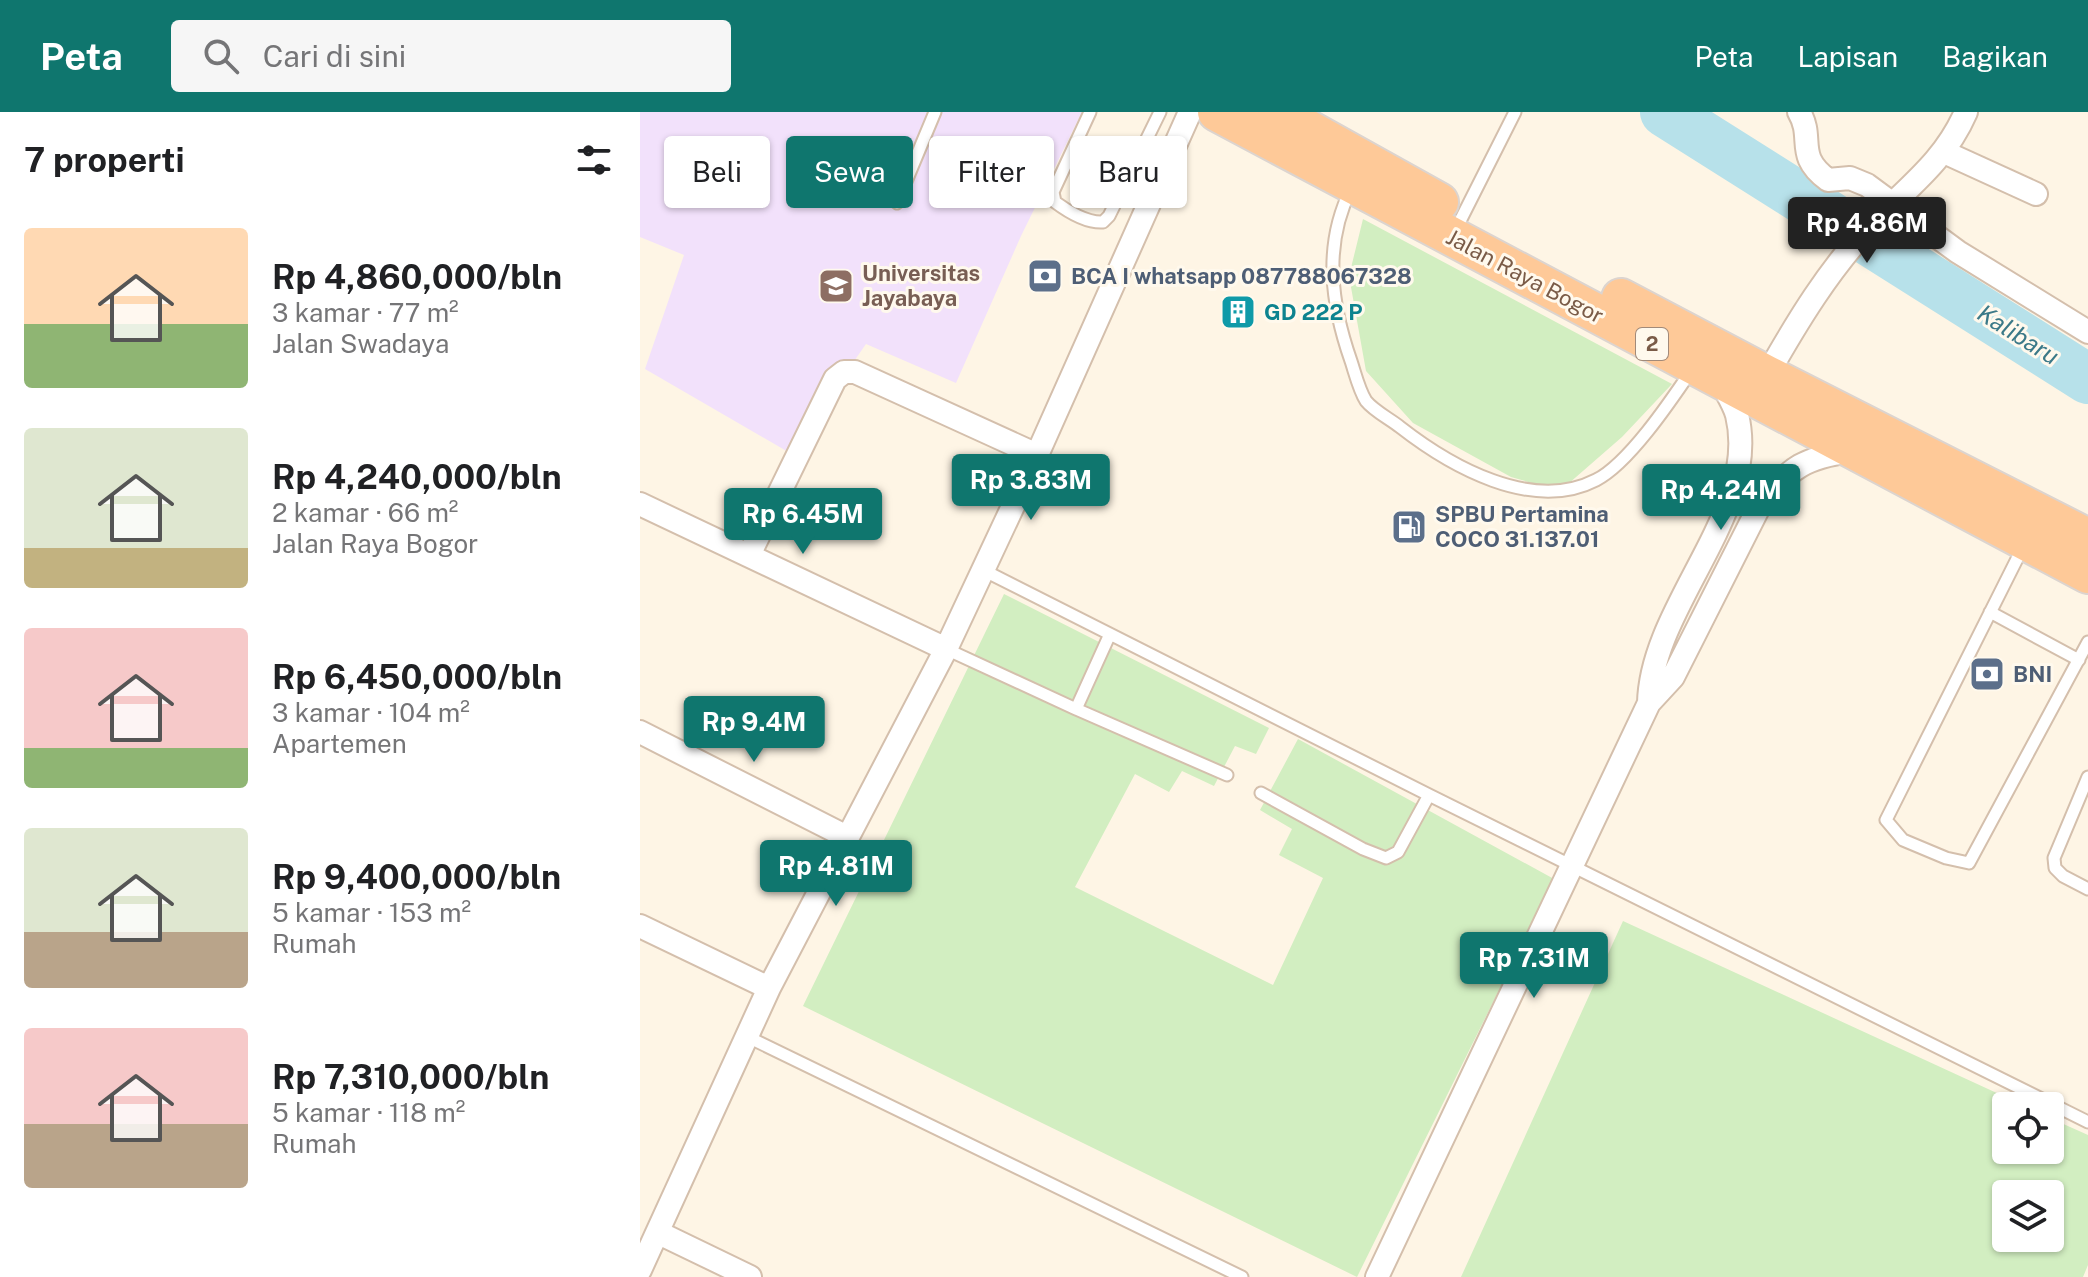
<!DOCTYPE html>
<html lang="id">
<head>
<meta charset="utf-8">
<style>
	body { margin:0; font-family:"Public Sans",sans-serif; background:#f6f6f6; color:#202124; height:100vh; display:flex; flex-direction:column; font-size:30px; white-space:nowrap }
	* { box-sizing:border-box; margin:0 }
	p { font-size:26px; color:#757577 }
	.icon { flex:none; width:44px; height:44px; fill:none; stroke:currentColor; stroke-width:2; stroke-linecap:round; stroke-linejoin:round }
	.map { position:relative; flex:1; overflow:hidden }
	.panel { display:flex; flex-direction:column; background:#fff; width:640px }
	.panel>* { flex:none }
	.guide { position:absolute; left:24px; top:24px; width:760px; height:72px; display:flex; gap:16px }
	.buttons { position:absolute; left:1352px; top:980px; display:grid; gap:16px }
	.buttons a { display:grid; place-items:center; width:72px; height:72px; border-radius:8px; background:#fff; box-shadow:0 2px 6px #0004; font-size:40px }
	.price { position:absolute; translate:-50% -68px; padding:0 18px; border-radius:8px; background:#0f766e; color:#fff; font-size:26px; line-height:52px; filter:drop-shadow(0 2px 4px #0008) }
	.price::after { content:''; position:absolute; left:50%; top:48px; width:24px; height:18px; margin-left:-12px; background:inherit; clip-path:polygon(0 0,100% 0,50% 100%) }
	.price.selected { background:#222; color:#fff }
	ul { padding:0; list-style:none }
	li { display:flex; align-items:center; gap:24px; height:200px; padding:0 24px }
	li span { display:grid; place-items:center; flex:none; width:224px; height:160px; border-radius:8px; color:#555 }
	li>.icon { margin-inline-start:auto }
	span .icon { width:96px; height:96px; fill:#fffc; stroke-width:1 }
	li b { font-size:34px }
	h2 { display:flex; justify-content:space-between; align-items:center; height:96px; padding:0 24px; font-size:34px }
	.tag { padding:0 28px; border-radius:8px; background:#fff; box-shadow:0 2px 6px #0004; font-size:28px; line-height:72px }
	.tag.selected { background:#0f766e; color:#fff }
	header { display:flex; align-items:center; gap:48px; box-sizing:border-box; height:112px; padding:0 40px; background:#0f766e; color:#fff }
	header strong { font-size:38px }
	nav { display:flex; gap:44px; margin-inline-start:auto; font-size:28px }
	.search { width:560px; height:72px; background:#f6f6f6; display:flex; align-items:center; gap:20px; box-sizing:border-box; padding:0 28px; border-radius:8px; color:#757577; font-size:30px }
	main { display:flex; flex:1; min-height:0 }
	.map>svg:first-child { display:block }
</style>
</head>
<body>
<header>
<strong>Peta</strong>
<div class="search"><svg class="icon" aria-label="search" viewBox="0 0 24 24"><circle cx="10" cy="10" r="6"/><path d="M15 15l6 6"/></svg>Cari di sini</div>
<nav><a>Peta</a><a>Lapisan</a><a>Bagikan</a></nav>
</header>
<main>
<section class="panel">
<h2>7 properti<svg class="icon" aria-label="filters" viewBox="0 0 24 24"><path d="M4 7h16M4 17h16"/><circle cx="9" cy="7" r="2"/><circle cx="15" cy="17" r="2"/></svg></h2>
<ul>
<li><span style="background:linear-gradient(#ffd9b3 60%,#8fb573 0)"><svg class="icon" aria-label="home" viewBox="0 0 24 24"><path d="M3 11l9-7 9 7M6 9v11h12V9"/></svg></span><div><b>Rp 4,860,000/bln</b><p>3 kamar · 77 m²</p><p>Jalan Swadaya</p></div></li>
<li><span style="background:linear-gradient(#dfe7d0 75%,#c2b280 0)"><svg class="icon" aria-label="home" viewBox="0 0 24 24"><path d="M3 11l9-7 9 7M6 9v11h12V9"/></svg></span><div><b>Rp 4,240,000/bln</b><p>2 kamar · 66 m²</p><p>Jalan Raya Bogor</p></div></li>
<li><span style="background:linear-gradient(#f6c9c9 75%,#8fb573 0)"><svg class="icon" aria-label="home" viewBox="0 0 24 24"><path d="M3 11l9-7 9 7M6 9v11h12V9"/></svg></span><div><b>Rp 6,450,000/bln</b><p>3 kamar · 104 m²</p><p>Apartemen</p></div></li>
<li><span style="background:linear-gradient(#dfe7d0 65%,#b9a48a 0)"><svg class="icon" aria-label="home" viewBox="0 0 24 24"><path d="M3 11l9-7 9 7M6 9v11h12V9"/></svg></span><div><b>Rp 9,400,000/bln</b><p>5 kamar · 153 m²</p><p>Rumah</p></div></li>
<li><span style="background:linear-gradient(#f6c9c9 60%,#b9a48a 0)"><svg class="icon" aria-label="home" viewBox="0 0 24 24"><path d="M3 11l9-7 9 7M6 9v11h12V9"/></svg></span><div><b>Rp 7,310,000/bln</b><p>5 kamar · 118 m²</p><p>Rumah</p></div></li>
</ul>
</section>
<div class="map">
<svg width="1448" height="1165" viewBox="0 0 1448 1165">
	<rect width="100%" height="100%" fill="#fef5e5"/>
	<path fill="#f2e1fb" d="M0,0H442L381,124L316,271L226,232L150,341L5,257L44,143L0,125Z"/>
	<path fill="#d2eec1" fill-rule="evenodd" d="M723,107L1032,272L982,325L920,379L871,365L773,311L726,259L709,164Z
		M364,482L629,616L616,642L595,634L574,674L542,659L529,680L495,662L435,775L633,873L683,766L639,743L652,717L620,698L658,627L914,767L717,1165L163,894Z
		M983,809L1385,994H1366V1038H1410V1006L1448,1023V1153L1443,1165H821ZM1410,1082V1126H1366V1082Z"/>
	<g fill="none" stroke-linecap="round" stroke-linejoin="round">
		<path stroke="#b7e1ea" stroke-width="50" d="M1025,0L1448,267"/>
		<defs>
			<path id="service" d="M450,0L413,80L415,90C427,99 447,111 463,110L469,104L520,0
				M711,77C683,133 691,192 711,249C715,261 719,278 726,289C734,299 750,307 760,315C810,354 892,401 956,368C988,352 1030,290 1051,259
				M257,91L295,0
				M814,121L875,0
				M1384,433L1246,708L1263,728L1306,746L1329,751L1448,530
				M343,458L789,683L1448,1010
				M1350,500L1439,548
				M306,537L436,597L470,522
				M436,597L587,663
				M1448,665L1414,746L1415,756L1423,764L1448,777
				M621,681L723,737L746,746L758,740L789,683
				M108,925L602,1165"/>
			<path id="minor" d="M1159,0C1175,27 1154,43 1188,68L1210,66L1227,73L1318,140L1448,220
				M1304,40L1396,82
				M1127,263C1157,210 1189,157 1232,112C1269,74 1304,50 1326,0
				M0,392L306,537
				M109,443L195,267L204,260H215L397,343L550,0
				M1009,591C1011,493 1121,400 1097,303C1094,292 1086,280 1081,270
				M0,620L207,725
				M0,814L129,876
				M19,1121L110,1165
				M0,1158L129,876L306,537L397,343
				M737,1165L1009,591L1033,565L1122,389C1151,355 1165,346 1210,339"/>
			<path id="trunk" d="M577,0L1448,462
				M637,0L799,90
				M981,186L1127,263L1448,426"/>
		</defs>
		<use href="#service" stroke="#d4bfac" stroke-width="15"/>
		<use href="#minor" stroke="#d4bfac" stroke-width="26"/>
		<use href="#trunk" stroke="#dcd4cf" stroke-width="42"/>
		<use href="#service" stroke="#fff" stroke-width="11"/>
		<use href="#minor" stroke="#fff" stroke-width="22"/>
		<use href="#trunk" stroke="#fec998" stroke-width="38"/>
	</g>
	<defs>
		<symbol id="bank-square" viewBox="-11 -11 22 22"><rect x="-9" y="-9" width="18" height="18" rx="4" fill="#5c6f8a" stroke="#fff9ed"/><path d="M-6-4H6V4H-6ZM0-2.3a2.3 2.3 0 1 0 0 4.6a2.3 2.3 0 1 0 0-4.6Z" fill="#fff"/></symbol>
		<symbol id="university-square" viewBox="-11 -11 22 22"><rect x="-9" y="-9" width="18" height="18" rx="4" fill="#8d6e63" stroke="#fff9ed"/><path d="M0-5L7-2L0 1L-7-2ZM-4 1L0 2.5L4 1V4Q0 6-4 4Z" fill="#fff"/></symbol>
		<symbol id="building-square" viewBox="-11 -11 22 22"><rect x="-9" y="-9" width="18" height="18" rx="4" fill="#0f9aa8" stroke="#fff9ed"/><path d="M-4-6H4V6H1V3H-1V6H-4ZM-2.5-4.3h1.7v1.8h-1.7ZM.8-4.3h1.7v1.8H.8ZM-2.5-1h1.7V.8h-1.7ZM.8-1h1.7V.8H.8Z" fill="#fff"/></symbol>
		<symbol id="fuel-square" viewBox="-11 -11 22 22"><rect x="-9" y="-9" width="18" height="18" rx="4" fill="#5c6f8a" stroke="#fff9ed"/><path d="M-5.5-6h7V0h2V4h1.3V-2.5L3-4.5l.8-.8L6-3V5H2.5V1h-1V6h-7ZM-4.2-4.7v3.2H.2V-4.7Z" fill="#fff"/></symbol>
	</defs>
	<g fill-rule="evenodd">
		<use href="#bank-square" x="385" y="144" width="40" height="40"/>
		<use href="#university-square" x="176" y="154" width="40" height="40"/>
		<use href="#building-square" x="578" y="180" width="40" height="40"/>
		<use href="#fuel-square" x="749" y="395" width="40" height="40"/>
		<use href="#bank-square" x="1327" y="542" width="40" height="40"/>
	</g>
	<g text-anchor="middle" stroke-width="6" stroke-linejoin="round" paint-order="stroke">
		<rect fill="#fff9ed" stroke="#a28a79" stroke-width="2" x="996" y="216" width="32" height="32" rx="6"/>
		<g font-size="20" font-weight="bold" fill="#7a5b47">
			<text x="1012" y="239">2</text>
		</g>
		<g font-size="22" font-weight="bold" fill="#785e54" stroke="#fff9ed" text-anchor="start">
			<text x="222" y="169">Universitas<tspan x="222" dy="25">Jayabaya</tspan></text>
		</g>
		<g font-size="22" font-weight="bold" fill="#4e5e75" stroke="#fff9ed" text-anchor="start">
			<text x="431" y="172">BCA I whatsapp 087788067328</text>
			<text x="795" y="410">SPBU Pertamina<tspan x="795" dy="25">COCO 31.137.01</tspan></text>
			<text x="1373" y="570">BNI</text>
		</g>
		<g font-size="22" fill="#7a5b47" stroke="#fff9ed">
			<text transform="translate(885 164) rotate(28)" y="8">Jalan Raya Bogor</text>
		</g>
		<g font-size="22" font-weight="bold" fill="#0d838f" stroke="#fff9ed" text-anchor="start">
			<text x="624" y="208">GD 222 P</text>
		</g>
		<g font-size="24" font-style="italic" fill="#3b7988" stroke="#fff9ed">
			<text transform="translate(1378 223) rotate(32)" y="8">Kalibaru</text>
		</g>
	</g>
</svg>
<div class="buttons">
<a><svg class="icon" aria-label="locate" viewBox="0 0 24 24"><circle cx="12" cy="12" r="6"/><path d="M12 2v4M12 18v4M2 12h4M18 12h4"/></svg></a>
<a><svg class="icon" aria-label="layers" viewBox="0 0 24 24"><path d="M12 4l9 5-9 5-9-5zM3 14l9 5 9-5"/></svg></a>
</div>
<b class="price selected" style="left:1227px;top:153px">Rp 4.86M</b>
<b class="price" style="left:391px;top:410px">Rp 3.83M</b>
<b class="price" style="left:1081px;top:420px">Rp 4.24M</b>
<b class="price" style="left:163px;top:444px">Rp 6.45M</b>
<b class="price" style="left:114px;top:652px">Rp 9.4M</b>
<b class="price" style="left:196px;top:796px">Rp 4.81M</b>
<b class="price" style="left:894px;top:888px">Rp 7.31M</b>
<div class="guide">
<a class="tag">Beli</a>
<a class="tag selected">Sewa</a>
<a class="tag">Filter</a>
<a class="tag">Baru</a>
</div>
</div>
</main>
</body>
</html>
